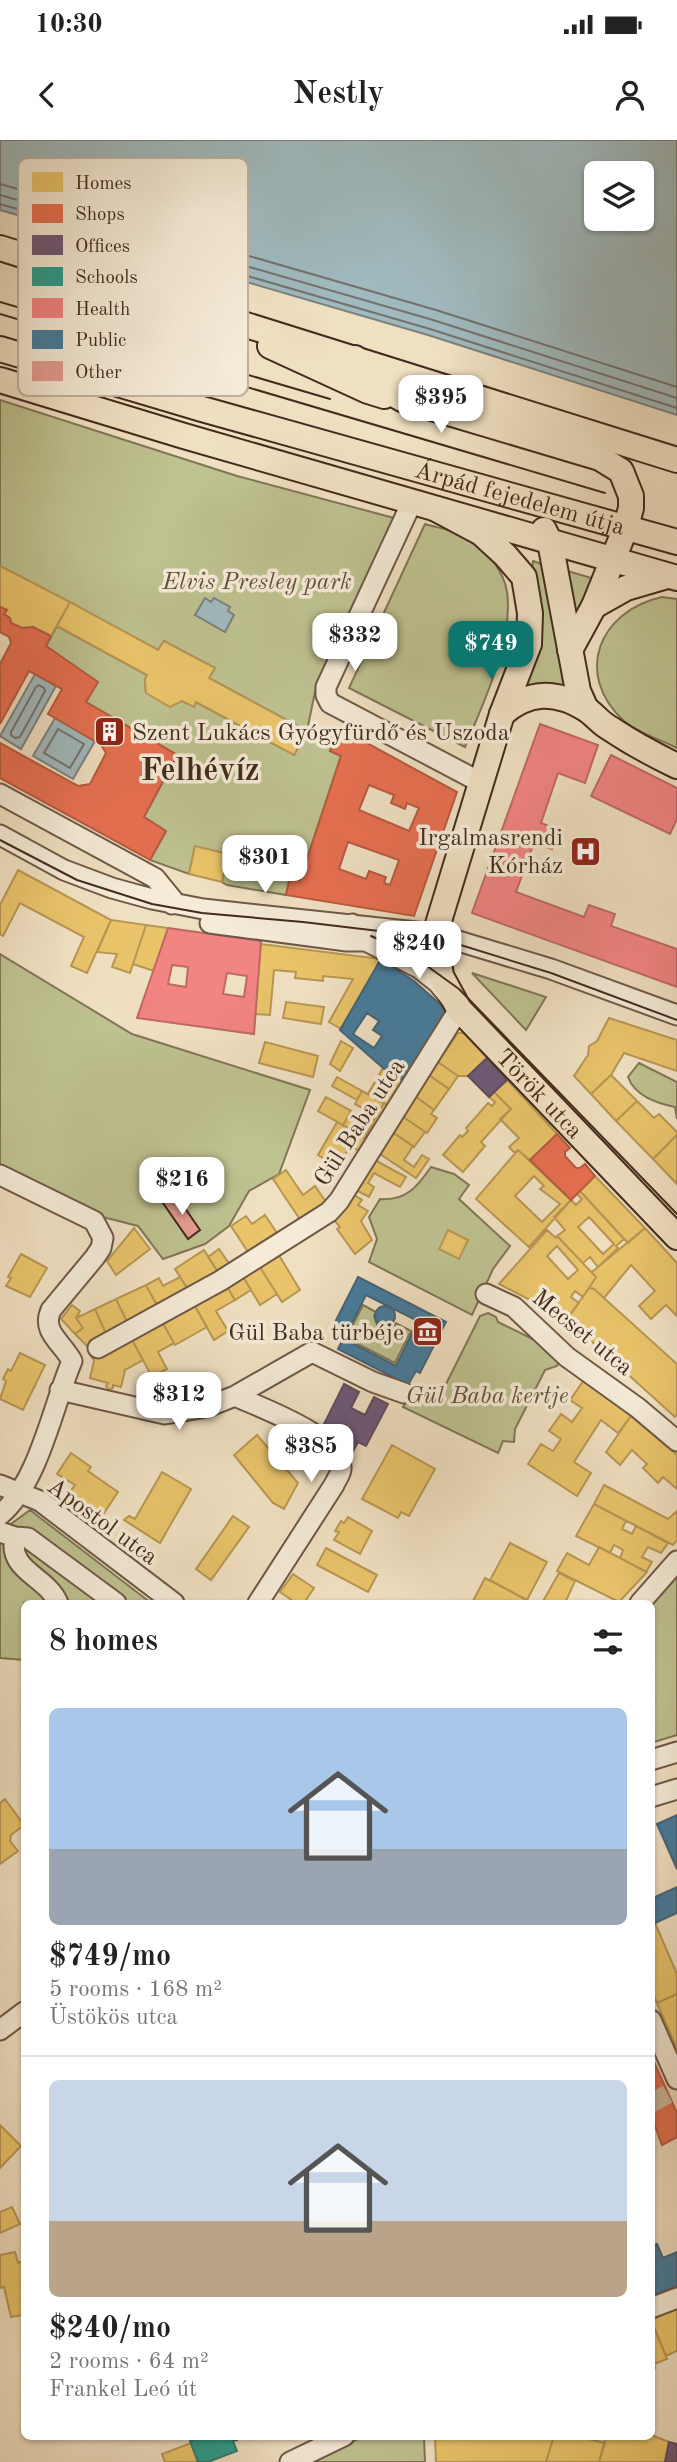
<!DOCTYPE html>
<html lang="en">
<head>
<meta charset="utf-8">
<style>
	body { margin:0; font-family:"Old Standard TT",serif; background:#f6f6f6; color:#222; height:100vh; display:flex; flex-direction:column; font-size:26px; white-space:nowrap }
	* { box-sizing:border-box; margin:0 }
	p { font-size:23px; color:#767676 }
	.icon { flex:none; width:38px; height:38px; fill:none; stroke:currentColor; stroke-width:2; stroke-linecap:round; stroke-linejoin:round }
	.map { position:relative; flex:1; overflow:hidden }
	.details { position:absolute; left:21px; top:1460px; width:634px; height:840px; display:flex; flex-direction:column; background:#fff; border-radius:10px; box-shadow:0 2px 5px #0004 }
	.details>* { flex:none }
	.fabs { position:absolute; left:584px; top:21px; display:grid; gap:14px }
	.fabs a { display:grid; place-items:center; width:70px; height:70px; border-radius:10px; background:#fff; box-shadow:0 2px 5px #0004; font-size:35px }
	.price { position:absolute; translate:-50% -60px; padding:0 16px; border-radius:14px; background:#fff; color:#222; font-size:23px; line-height:46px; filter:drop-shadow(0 2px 4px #0008) }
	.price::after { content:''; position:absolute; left:50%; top:42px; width:21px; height:16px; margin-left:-10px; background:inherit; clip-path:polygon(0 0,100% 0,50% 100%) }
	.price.current { background:#0f766e; color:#fff }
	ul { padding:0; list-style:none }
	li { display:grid; align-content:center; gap:14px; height:371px; padding:0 28px }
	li+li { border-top:2px solid #e0e0e0 }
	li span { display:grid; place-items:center; height:217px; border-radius:10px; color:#555 }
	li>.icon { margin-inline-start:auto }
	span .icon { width:126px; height:126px; fill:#fffc; stroke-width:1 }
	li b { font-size:30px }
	h2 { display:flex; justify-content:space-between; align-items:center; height:84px; padding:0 28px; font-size:30px }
	.status { display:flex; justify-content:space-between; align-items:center; height:49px; padding:0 35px; background:#fff; direction:ltr }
	.status svg { height:19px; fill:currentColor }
	header { display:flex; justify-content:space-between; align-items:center; height:91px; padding:0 28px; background:#fff; font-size:32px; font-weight:700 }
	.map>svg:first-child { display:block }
</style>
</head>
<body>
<div class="status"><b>10:30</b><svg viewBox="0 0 49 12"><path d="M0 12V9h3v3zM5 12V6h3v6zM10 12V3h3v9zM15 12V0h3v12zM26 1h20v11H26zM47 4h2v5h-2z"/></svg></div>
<header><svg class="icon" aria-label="back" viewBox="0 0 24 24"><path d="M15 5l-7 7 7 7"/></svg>Nestly<svg class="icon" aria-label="person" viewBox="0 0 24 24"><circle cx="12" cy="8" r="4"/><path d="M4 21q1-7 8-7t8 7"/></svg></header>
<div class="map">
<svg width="677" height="2322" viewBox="0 0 677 2322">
	<rect width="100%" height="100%" fill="#f0e0c2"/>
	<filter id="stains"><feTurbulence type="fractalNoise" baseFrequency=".00286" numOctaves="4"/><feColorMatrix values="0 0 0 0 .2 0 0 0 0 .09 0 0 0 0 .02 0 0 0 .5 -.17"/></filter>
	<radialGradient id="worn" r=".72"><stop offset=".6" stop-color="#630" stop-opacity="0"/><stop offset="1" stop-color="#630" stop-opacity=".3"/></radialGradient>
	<path fill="#bec190" stroke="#807656" stroke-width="2" d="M0,260L237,336L394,378L316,547L307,591L336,599L330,611L341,616L300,740L290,737L286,755L227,745L222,742L228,714L195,707L189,734L150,720L166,691L144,677L177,615L86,562L97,542L46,506L57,486L147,535L145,540L146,553L182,561L194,566L196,562L294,615L307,591L209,538L215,528L164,501L158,510L0,426Z
		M425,384C438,388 454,390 466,397C484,407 504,430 507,452C514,499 483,564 465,607L349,548Z
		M533,421L545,425L564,547L523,552Z
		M564,430L595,439L575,475Z
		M662,457L677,459V608C661,600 638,593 624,581C573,534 599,471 662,457Z
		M0,814L132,894L310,950L279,1034L249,1051L229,1086L205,1104L163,1119L138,1086L99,1076L0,1027Z
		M472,833L546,857L526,890Z
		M639,923L677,942V979L675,967C656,963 635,956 628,937Z
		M431,1027L454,1034L469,1045L459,1059L510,1106L493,1129L472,1175L369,1122L377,1099L369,1077L380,1059C406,1061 417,1047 431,1027Z
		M363,1165L376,1172L374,1176L377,1185L385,1189L394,1187L396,1183L411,1191L395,1223L346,1198Z
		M488,1173L496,1177L498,1182L563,1214L557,1226L545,1230L515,1289L514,1302L503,1301L498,1313L403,1267L407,1260H427L443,1250L480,1176Z
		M30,1370L151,1463H24V1520L0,1518V1392Z
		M677,1435V1595L651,1603V1465Z
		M364,2296H424L425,2322H310Z"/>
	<path fill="#a0babe" stroke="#7b817e" stroke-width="2" fill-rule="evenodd" d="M0,0H677V275L428,195L0,70ZM642,33V79H597V33Z
		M205,458L211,462L214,458L230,467L228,471L234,475L225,492L195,475Z
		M35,534L56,546L21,609L0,596Z
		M55,578L95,601L73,639L33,616Z"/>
	<path fill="#e9c46a" stroke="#b79653" stroke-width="2" fill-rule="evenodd" d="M0,426L70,462L51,496L33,487L22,488L11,483L10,478L4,474L7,470L0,467Z
		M70,462L158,510L164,501L215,528L209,538L307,591L294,615L196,562L194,567L182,561L170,567L146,553L145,540L147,535L57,486Z
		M195,706L228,714L222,742L189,734Z
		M18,730L111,780L87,833L71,826L84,797L20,763L3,796L0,794V765Z
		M111,780L146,785L130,833L112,827L117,814L97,812Z
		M146,785L168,788L154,831L133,824Z
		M261,804L381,819L341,889L329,882L353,839L323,836V841L295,838L296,832L274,830L270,875L255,874Z
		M286,862L324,867L321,884L283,878Z
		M609,878L677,900V931L624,913L611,935L591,954L574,936L588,915L589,906L597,901Z
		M458,893H464L487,918L468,936H458L438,922Z
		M341,901L353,908L340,931L330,924Z
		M265,902L318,916L313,937L259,923Z
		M438,922L458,936L449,949L429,935Z
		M383,928L407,943L392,968L368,954Z
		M429,935L449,949L434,970L415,956Z
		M611,935L637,961L616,981L591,954Z
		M337,937L362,951L357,960L332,946Z
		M507,940L557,994L530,1020L518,1010L515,1013L509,1007L519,998L500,979L511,969L494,952Z
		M362,951L384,963L374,980L367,977L370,972L355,964Z
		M494,952L511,969L481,1002L485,1006L463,1032L443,1015L460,995L462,997L468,991L466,988L488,963L492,966L495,962L489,957Z
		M415,956L434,970L431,974L437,978L427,993L402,976Z
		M326,957L351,971L343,985L318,971Z
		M637,961L654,978L659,974L677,992V995L653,1019L616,981Z
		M384,963L392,968L369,996L366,994Z
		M351,971L372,984L364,998L343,985Z
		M402,976L425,992L414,1007L391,991Z
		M337,982L372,1002L365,1014L350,1006L338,1027L318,1015Z
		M391,991L413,1006L404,1020L414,1027L422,1015L429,1019L416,1038L377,1012Z
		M677,995V1044L653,1019Z
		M518,1010L571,1060L529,1107L476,1059ZM534,1036L544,1046L540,1049L560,1064L542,1082L515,1056Z
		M371,1018L406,1037L400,1047L374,1033L368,1043L374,1047L369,1057L354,1049Z
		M286,1030L303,1055L315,1046L326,1062L301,1081L273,1039Z
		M595,1036L645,1088L628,1103L580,1051Z
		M580,1051L624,1099L616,1106L618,1108L598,1127L590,1117L583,1123L557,1096L565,1090L554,1077L571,1060L576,1065L582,1059L577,1054ZM589,1077L614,1104L603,1114L578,1087Z
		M351,1053L362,1060L358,1065L368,1071L361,1081L372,1100L355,1114L337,1089L340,1087L333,1079Z
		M265,1075L279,1096L250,1115L231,1086L246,1076L252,1084Z
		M134,1088L150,1109L116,1135L107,1121Z
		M645,1088L677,1123V1176L666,1165L651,1179L639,1166L655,1151L631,1125L604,1158L594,1149L589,1148L596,1137L592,1132Z
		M448,1090L468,1100L459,1119L439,1109Z
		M547,1090L556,1098L557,1096L596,1137L583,1157L575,1151L571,1157L579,1163L567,1179L499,1144ZM557,1106L578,1130L568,1139L547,1116Z
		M219,1109L230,1125L218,1132L208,1117Z
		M204,1110L218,1132L189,1151L175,1129Z
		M277,1112L300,1150L282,1162L258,1124Z
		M21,1114L47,1128L30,1157L6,1146L11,1138L8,1137Z
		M258,1124L277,1154L260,1165L242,1135Z
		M242,1135L251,1150L235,1160L226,1145Z
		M180,1137L189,1151L159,1169L146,1145L159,1138L163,1146Z
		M146,1145L159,1169L129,1186L116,1159Z
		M226,1145L235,1160L216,1171L228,1191L214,1200L193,1163Z
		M589,1148L594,1149L677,1224V1274L675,1277L567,1179Z
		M116,1159L129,1186L107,1196L95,1169Z
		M193,1163L207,1187L175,1205L161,1180Z
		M72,1165L80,1171L76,1178L83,1188L75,1194L61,1179Z
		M95,1169L107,1196L87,1206L75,1194L83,1188L76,1178Z
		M161,1180L174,1203L158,1212L167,1229L152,1237L130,1196Z
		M130,1196L143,1220L125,1230L121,1247L113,1245V1248L109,1250L106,1246L108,1243L90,1238L94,1221L92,1217Z
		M20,1213L45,1225L23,1270L0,1259L6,1241L3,1239L8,1229L11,1231Z
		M584,1240L631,1276L618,1293L601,1280L574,1322L591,1333L577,1356L528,1324L541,1304L553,1311L561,1299L549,1291L561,1274L572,1282L582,1268L570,1260Z
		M631,1276L677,1315V1349L663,1337L658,1343L643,1328L647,1324L632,1310L620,1325L606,1312Z
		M257,1295L298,1343L284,1369L273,1363L234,1315Z
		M392,1305L435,1329L409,1376L401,1372L398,1378L362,1359Z
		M71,1313L91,1327L88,1331L118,1352L100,1379L86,1369L88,1366L69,1353L75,1345L57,1334Z
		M162,1332L191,1349L160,1403L124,1380L129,1376L135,1379Z
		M604,1345L668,1379L677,1371V1400L673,1405L594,1364Z
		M594,1364L626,1381L622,1389L632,1394L636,1386L668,1403L661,1413L648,1407L642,1417L652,1422L646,1432L620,1418L623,1410L614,1405L610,1413L576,1396Z
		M233,1376L249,1387L211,1440L196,1429Z
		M348,1377L372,1391L360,1414L334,1400L339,1392L335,1391L341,1381L344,1383Z
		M510,1403L547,1422L527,1460L490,1440Z
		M599,1407L647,1432L619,1462L557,1431L567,1413L589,1425Z
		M326,1408L377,1435L368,1452L317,1425Z
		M559,1433L575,1441L565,1463H542Z
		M293,1434L314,1448L304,1463H296L280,1452Z
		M485,1438L519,1456L533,1463H472Z
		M5,1659L24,1685L11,1695L10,1701L18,1711L0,1724V1663Z
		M677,1678V1688L664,1694L660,1686Z
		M655,1783L677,1834V1854L657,1863L651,1850V1785Z
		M677,1854V1909L657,1863Z
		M0,1985L21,2006L0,2028Z
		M12,2067L20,2084L0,2093V2072Z
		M15,2112L18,2123L24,2121V2179L22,2175L11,2177L4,2147L0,2148V2115Z
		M677,2169V2211L666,2216L651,2180Z
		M651,2180L667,2219L654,2224L655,2228L651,2230Z
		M651,2295L669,2302L665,2322H599L606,2296Z
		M435,2296H554L546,2322H436Z
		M554,2296H577L605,2303L599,2322H546Z
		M191,2303L198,2322H165L162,2314Z"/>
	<path fill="#e76f51" stroke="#b65b41" stroke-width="2" fill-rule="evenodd" d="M0,467L7,470L4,474L10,478L11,483L22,488L33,487L51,496L46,506L98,542L86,562L177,615L144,677L166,691L150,720L0,638V603L78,646L90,644L106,613L101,605L48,574L62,549L29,531L0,584V524L11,503L9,497L0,492Z
		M341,589L457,652L414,776L286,755L290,737L300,740L341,616L330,611ZM369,645L394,655L391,663L405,669L407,663L419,668L409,691L359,670ZM348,702L399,720L390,745L384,743L386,737L369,731L366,739L339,729Z
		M557,994L570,1008L565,1012V1016L576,1028H580L585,1024L595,1036L571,1060L530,1020Z
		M654,1922L677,1973V1997L662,2005L651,1975V1923Z"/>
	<path fill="#6d597a" stroke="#604b5e" stroke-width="2" d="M487,918L507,940L489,957L468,936Z
		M344,1244L359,1252L351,1268L365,1275L374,1257L388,1264L366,1306L358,1302L352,1313L330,1302L335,1290L324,1284Z
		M669,2302L677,2304V2322H665Z"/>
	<path fill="#2a9d8f" stroke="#327b6d" stroke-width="2" d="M202,2296H236L237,2300L233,2301L237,2311L208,2322H198L190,2301Z"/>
	<path fill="#f28482" stroke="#be6964" stroke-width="2" fill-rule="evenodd" d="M540,584L598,605L585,643L558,633L541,683L559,690L552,709L534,703L516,752L584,777L589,765L615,774L611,786L677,809V847L472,773Z
		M611,615L677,648V679L670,694L591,656Z
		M168,788L261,801L254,894L137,878ZM172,825L188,827L186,847L168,844ZM227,833L247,836L244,857L223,854Z"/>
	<path fill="#457b9d" stroke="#446377" stroke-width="2" fill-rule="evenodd" d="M381,819L414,841L450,873L407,943L383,928L340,890ZM367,873L379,881L373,890L382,896L374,908L353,894Z
		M358,1137L446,1182L420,1233L416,1231L408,1245L338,1209L345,1195L332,1188ZM366,1155L418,1181L396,1226L344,1199Z
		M375 1176a10 10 0 1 1 20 0a10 10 0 1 1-20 0Z
		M677,1675V1729L657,1684Z
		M677,1747V1773L651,1785V1759Z
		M657,2104L663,2118L677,2112V2146L651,2156V2106Z"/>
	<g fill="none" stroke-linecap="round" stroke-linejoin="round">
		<path stroke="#72726e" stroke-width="2" d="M0,44L436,170L677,247
			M0,55L433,180L677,258
			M0,64L430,189L677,268
			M39,545L44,548L45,551L20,597L15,598L11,595V592L36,547Z
			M58,589L84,604L70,628L44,613Z"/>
	</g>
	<path fill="#e49c91" stroke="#432b1d" stroke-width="2" d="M176,1055L200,1090L188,1099L163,1063Z"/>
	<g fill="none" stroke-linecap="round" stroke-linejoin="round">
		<path stroke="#cdbca1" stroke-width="19" stroke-dasharray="19 10" stroke-linecap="butt" d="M651,1963L668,1954"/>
		<defs>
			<path id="minor" d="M412,362L326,547V555L330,563L480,642
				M0,654L155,738L173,760L172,764
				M0,695L64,730L112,748L152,759L203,769L435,794L551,829L677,875
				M210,783L347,801H375
				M0,1035L94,1081L103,1098L101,1108L95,1117L51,1170C41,1192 62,1202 72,1221C52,1268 39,1342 0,1375
				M486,1154L514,1167L567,1217L638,1268L677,1301
				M98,1208L220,1141L329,1072L339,1061L456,874L459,869L438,843L419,828L368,802L352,784
				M60,1250L165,1274L207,1267L235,1256L312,1212L373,1242L404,1253
				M235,1256C259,1267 344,1297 341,1329C341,1334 336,1340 334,1345L258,1463
				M0,1345L40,1361L174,1463
				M0,1392L15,1397L28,1398L116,1463
				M15,1397C7,1431 47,1436 58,1463
				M640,1463L677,1421
				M651,1620L677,1612
				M651,1657L677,1649
				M651,1880L677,1939
				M0,1890L24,1872
				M651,2168L677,2158
				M290,2322L344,2296"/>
			<g id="major">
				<path d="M0,108L677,320"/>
				<path d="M270,206L368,251L384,256"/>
				<path id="s1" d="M0,209L202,269L677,402"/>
				<path d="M355,218C368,237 382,248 402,259L600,318L621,331L631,356V368L626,387L594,466L570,510"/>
				<path d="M0,240L184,296L677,438"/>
				<path id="s2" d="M436,369L481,393L505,415L524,437L530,473L529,504L502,574L435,794L441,836L459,869L677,1097"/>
				<path d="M544,390L550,402L578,551L586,569"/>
				<path d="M594,466L626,448L667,436"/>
				<path d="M502,574C528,551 555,550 586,569C595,575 601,584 611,589C632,603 654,615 677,626"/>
			</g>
		</defs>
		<use href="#minor" stroke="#6e5846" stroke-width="23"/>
		<use href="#major" stroke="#432b1d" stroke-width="28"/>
		<use href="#minor" stroke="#f5ebd7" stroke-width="19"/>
		<use href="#major" stroke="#f0e0c2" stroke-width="24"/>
		<path stroke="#432b1d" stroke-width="2" d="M0,162L330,259
			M0,174L605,353
			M0,700L77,740L152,764L202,773L303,782L438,798L551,833L677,880
			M371,796L409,813L459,849L677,1074"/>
	</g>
	<defs>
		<symbol id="building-square" viewBox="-11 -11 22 22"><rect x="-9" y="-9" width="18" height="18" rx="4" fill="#8f2418" stroke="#f5ebd7"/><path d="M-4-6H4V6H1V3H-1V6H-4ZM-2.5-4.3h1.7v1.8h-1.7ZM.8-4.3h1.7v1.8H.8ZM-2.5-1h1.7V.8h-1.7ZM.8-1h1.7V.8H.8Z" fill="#fff"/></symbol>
		<symbol id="hospital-square" viewBox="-11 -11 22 22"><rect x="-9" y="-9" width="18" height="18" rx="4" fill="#8f2418" stroke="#f5ebd7"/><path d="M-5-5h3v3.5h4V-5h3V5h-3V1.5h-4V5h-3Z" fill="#fff"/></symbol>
		<symbol id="museum-square" viewBox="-11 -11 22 22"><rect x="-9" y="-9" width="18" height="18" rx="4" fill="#8f2418" stroke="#f5ebd7"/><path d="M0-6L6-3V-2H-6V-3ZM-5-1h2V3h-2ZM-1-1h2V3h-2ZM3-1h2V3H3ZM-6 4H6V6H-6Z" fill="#fff"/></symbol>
	</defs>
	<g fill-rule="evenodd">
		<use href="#building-square" x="92" y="574" width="35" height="35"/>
		<use href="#hospital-square" x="568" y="694" width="35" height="35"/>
		<use href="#museum-square" x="410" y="1174" width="35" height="35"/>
	</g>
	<g text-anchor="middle" stroke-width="7" stroke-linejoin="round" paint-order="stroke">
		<g font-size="24" fill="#432b1d" stroke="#f5ebd7">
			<text dy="8" stroke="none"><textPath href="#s1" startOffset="541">Árpád fejedelem útja</textPath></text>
			<text dy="8" stroke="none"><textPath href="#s2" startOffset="682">Török utca</textPath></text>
			<text transform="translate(359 982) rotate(-57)" y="8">Gül Baba utca</text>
			<text transform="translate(583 1192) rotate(39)" y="8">Mecset utca</text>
			<text transform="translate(103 1381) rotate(36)" y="8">Apostol utca</text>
		</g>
		<g font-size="24" font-style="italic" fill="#62503a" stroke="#f5ebd7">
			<text x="257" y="449">Elvis Presley park</text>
			<text x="487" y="1263">Gül Baba kertje</text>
		</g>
		<g font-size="24" fill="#432b1d" stroke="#f5ebd7" text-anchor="end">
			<text x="132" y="600" text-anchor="start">Szent Lukács Gyógyfürdő és Uszoda</text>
			<text x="563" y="705">Irgalmasrendi<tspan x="563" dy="28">Kórház</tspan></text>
			<text x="404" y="1200">Gül Baba türbéje</text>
		</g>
		<g font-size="32" font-weight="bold" fill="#432b1d" stroke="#f5ebd7">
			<text x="200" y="640">Felhévíz</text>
		</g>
	</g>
	<rect x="18" y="18" width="230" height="238" rx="10" fill="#f5ebd7" stroke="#c0b19f" stroke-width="2"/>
	<rect x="32" y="32" width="31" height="20" fill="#e9c46a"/>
	<rect x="32" y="64" width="31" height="19" fill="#e76f51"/>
	<rect x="32" y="95" width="31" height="20" fill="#6d597a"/>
	<rect x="32" y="127" width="31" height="19" fill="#2a9d8f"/>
	<rect x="32" y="158" width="31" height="20" fill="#f28482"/>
	<rect x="32" y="190" width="31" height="19" fill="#457b9d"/>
	<rect x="32" y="221" width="31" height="20" fill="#e49c91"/>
	<g font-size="19" fill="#432b1d">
		<text x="75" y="49">Homes</text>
		<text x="75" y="80">Shops</text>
		<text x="75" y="112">Offices</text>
		<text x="75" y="143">Schools</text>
		<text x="75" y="175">Health</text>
		<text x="75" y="206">Public</text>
		<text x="75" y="238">Other</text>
	</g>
	<rect width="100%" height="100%" filter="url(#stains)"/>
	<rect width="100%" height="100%" fill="url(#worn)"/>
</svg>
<div class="fabs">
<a><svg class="icon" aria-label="layers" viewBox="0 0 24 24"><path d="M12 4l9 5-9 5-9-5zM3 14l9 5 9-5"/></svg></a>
</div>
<b class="price" style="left:441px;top:295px">$395</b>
<b class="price" style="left:355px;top:533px">$332</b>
<b class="price current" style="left:491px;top:541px">$749</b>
<b class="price" style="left:265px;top:755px">$301</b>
<b class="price" style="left:419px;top:841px">$240</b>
<b class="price" style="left:182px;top:1077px">$216</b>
<b class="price" style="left:179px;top:1292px">$312</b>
<b class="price" style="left:311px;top:1344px">$385</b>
<section class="details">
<h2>8 homes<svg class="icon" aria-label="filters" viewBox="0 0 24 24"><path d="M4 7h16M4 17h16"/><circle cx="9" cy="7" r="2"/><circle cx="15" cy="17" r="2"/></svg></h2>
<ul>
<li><span style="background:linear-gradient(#a9c7e8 65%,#9aa5b1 0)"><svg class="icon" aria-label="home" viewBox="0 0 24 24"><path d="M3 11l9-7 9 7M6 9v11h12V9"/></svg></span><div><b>$749/mo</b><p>5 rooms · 168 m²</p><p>Üstökös utca</p></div></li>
<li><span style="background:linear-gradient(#c9d6e8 65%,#b9a48a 0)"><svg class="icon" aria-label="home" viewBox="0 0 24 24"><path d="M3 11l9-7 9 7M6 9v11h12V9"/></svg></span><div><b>$240/mo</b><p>2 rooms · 64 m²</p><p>Frankel Leó út</p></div></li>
</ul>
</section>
</div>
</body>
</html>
